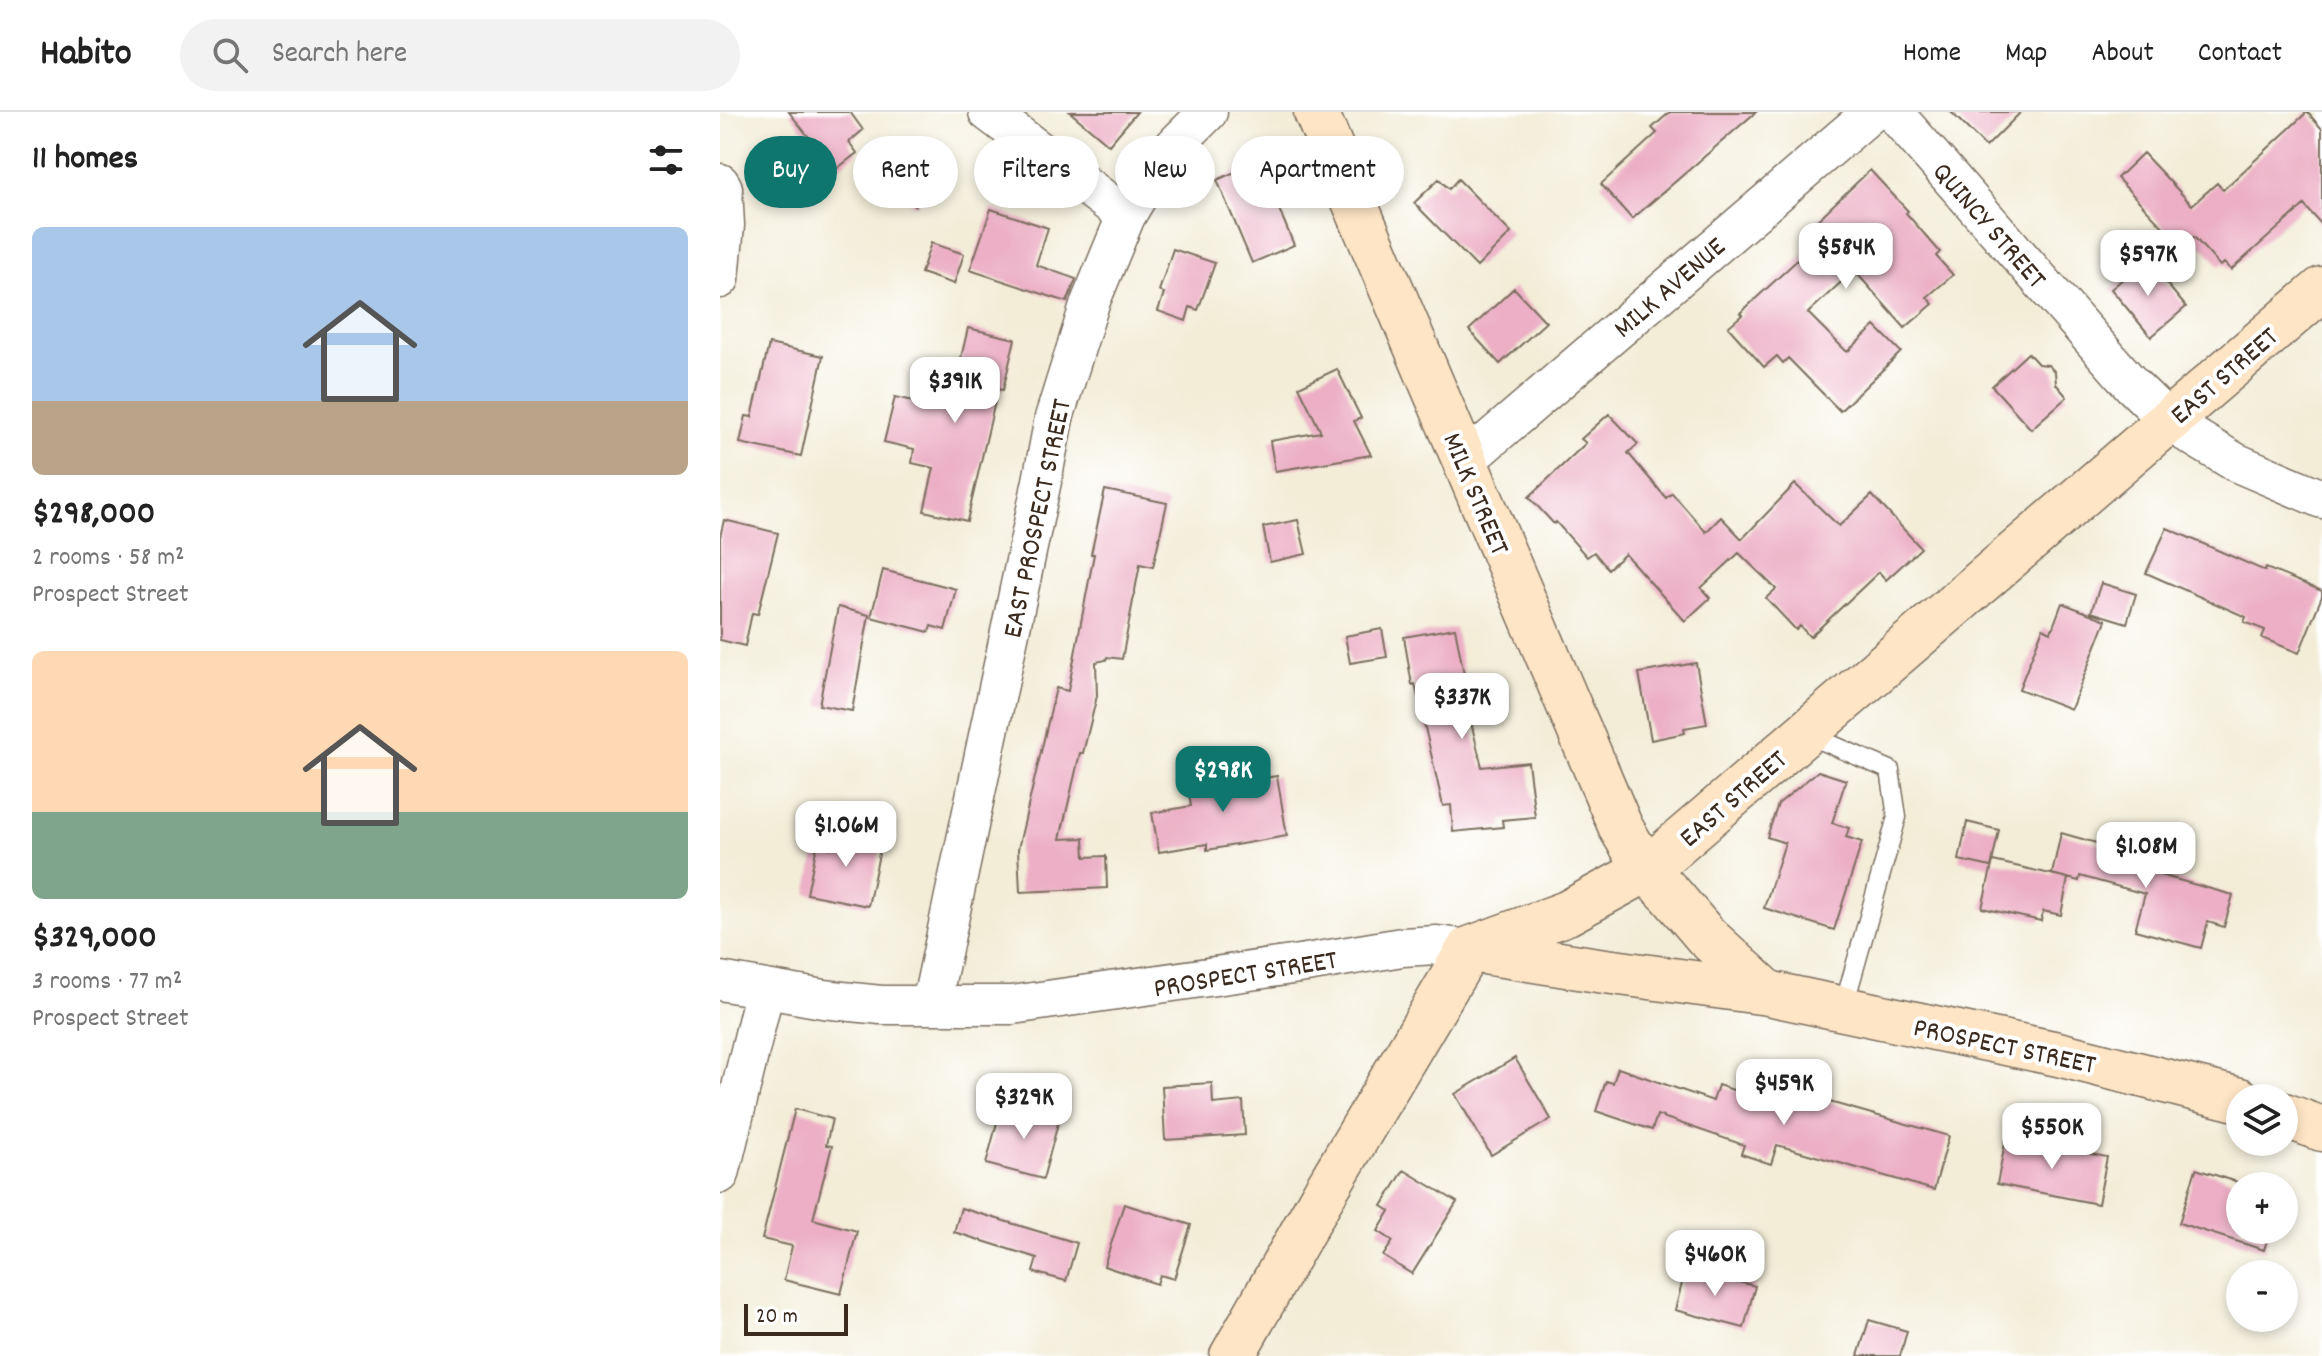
<!DOCTYPE html>
<html lang="en">
<head>
<meta charset="utf-8">
<style>
	body { margin:0; font-family:Dekko,sans-serif; background:#f2f2f2; color:#222; height:100vh; display:flex; flex-direction:column; font-size:30px; white-space:nowrap }
	* { box-sizing:border-box; margin:0 }
	p { font-size:26px; color:#767676 }
	.icon { flex:none; width:44px; height:44px; fill:none; stroke:currentColor; stroke-width:2; stroke-linecap:round; stroke-linejoin:round }
	.map { position:relative; flex:1; overflow:hidden }
	.details { display:flex; flex-direction:column; background:#fff; width:720px }
	.details>* { flex:none }
	.top-card { position:absolute; left:24px; top:24px; width:760px; height:72px; display:flex; gap:16px }
	.buttons { position:absolute; left:1506px; top:972px; display:grid; gap:16px }
	.buttons a { display:grid; place-items:center; width:72px; height:72px; border-radius:50%; background:#fff; box-shadow:0 4px 12px #0003; font-size:40px }
	.scale { position:absolute; left:24px; bottom:20px; width:104px; box-sizing:border-box; padding-left:8px; border:4px solid #3b2a1e; border-top:0; font-size:22px; line-height:28px; white-space:nowrap; color:#3b2a1e; -webkit-text-stroke:6px #fff; paint-order:stroke }
	.price { position:absolute; translate:-50% -68px; padding:0 18px; border-radius:16px; background:#fff; color:#222; font-size:26px; line-height:52px; filter:drop-shadow(0 2px 4px #0008) }
	.price::after { content:''; position:absolute; left:50%; top:48px; width:24px; height:18px; margin-left:-12px; background:inherit; clip-path:polygon(0 0,100% 0,50% 100%) }
	.price.selected { background:#0f766e; color:#fff }
	ul { padding:0; list-style:none }
	li { display:grid; align-content:center; gap:16px; height:424px; padding:0 32px }
	li span { display:grid; place-items:center; height:248px; border-radius:12px; color:#555 }
	li>.icon { margin-inline-start:auto }
	span .icon { width:144px; height:144px; fill:#fffc; stroke-width:1 }
	li b { font-size:34px }
	h2 { display:flex; justify-content:space-between; align-items:center; height:96px; padding:0 32px; font-size:34px }
	.chip { padding:0 28px; border-radius:36px; background:#fff; box-shadow:0 4px 12px #0003; font-size:28px; line-height:72px }
	.chip.selected { background:#0f766e; color:#fff }
	header { display:flex; align-items:center; gap:48px; box-sizing:border-box; height:112px; padding:0 40px; background:#fff; border-bottom:2px solid #e0e0e0 }
	header strong { font-size:38px }
	nav { display:flex; gap:44px; margin-inline-start:auto; font-size:28px }
	.search { width:560px; height:72px; background:#f2f2f2; display:flex; align-items:center; gap:20px; box-sizing:border-box; padding:0 28px; border-radius:44px; color:#767676; font-size:30px }
	main { display:flex; flex:1; min-height:0 }
	.map>svg:first-child { display:block }
</style>
</head>
<body>
<header>
<strong>Habito</strong>
<div class="search"><svg class="icon" aria-label="search" viewBox="0 0 24 24"><circle cx="10" cy="10" r="6"/><path d="M15 15l6 6"/></svg>Search here</div>
<nav><a>Home</a><a>Map</a><a>About</a><a>Contact</a></nav>
</header>
<main>
<section class="details">
<h2>11 homes<svg class="icon" aria-label="filters" viewBox="0 0 24 24"><path d="M4 7h16M4 17h16"/><circle cx="9" cy="7" r="2"/><circle cx="15" cy="17" r="2"/></svg></h2>
<ul>
<li><span style="background:linear-gradient(#a9c7e8 70%,#b9a48a 0)"><svg class="icon" aria-label="home" viewBox="0 0 24 24"><path d="M3 11l9-7 9 7M6 9v11h12V9"/></svg></span><div><b>$298,000</b><p>2 rooms · 58 m²</p><p>Prospect Street</p></div></li>
<li><span style="background:linear-gradient(#ffd9b3 65%,#7fa58c 0)"><svg class="icon" aria-label="home" viewBox="0 0 24 24"><path d="M3 11l9-7 9 7M6 9v11h12V9"/></svg></span><div><b>$329,000</b><p>3 rooms · 77 m²</p><p>Prospect Street</p></div></li>
</ul>
</section>
<div class="map">
<svg width="1602" height="1244" viewBox="0 0 1602 1244">
	<rect width="100%" height="100%" fill="#fff"/>
	<filter id="ink" filterUnits="userSpaceOnUse"><feTurbulence type="fractalNoise" baseFrequency=".0125" numOctaves="2"/><feDisplacementMap in="SourceGraphic" scale="16" xChannelSelector="R" yChannelSelector="G"/><feConvolveMatrix kernelMatrix="1 2 1 2 8 2 1 2 1" color-interpolation-filters="sRGB"/></filter>
	<filter id="wash" filterUnits="userSpaceOnUse"><feTurbulence type="fractalNoise" baseFrequency=".006" numOctaves="4" result="noise"/><feDisplacementMap in="SourceGraphic" scale="32" xChannelSelector="R" yChannelSelector="G"/><feGaussianBlur stdDeviation="1.8" result="paint"/><feColorMatrix in="noise" values="0 0 0 0 0 0 0 0 0 0 0 0 0 0 0 0 0 1.4 0 .05"/><feComposite in="paint" operator="in"/></filter>
	<g filter="url(#wash)">
		<rect width="100%" height="100%" fill="#f3edd8"/>
		<g id="blocks">
			<path fill="#ecafc5" d="M69,0H130L143,18L129,30L137,41L115,58Z
				M350,0H417L389,33Z
				M950,0H1036L912,107L881,72L937,21L932,16Z
				M1231,0H1301L1266,35Z
				M1587,0L1602,17V113L1584,93L1511,158L1504,151L1500,154L1474,125L1462,135L1397,66L1423,41L1472,93L1497,71L1503,78Z
				M195,48L218,68L195,94L173,75Z
				M539,49L574,133L532,151L497,68Z
				M1150,58L1188,99L1186,101L1220,140L1216,144L1233,163L1207,185L1213,192L1185,216L1134,158L1088,201L1127,240L1155,214L1181,240L1120,299L1068,246L1063,251L1057,244L1044,255L1008,215L1022,203L1020,201L1098,129L1088,117Z
				M719,67L729,77L738,67L791,121L757,155L694,91Z
				M271,97L328,116L316,153L356,167L347,190L250,158Z
				M211,131L244,142L234,172L201,161Z
				M453,137L495,151L478,198L470,195L466,209L438,199L444,181L439,179Z
				M1426,147L1466,195L1431,225L1391,177Z
				M794,176L826,210L780,252L749,218Z
				M248,216L295,227L283,278L278,277L247,409L204,399L214,356L192,351L194,337L164,330L175,285L229,297Z
				M49,232L103,244L81,344L20,331L26,304L32,305Z
				M1308,241L1318,252L1328,253L1335,260L1336,272L1347,285L1311,317L1272,274Z
				M617,257L641,306L634,309L651,343L555,359L550,329L601,320L579,275Z
				M889,302L918,332L908,341L946,386L952,381L986,420L1001,405L1022,427L1075,372L1119,414L1152,383L1201,436L1166,468L1159,460L1090,525L1080,514L1076,518L1046,486L1056,477L1019,441L981,476L990,486L965,509L905,442L888,457L874,440L867,445L836,410L834,412L809,385L866,331L861,327Z
				M385,378L447,391L433,455L420,452L402,547L387,545L386,548L376,550L377,584L363,641H360L340,727L364,726L365,745L386,744L387,776L300,780L298,737L336,576L348,579L374,442H371Z
				M4,408L58,421L38,502L32,501L25,534L0,528V425Z
				M578,408L586,442L550,450L543,415Z
				M1447,416L1545,459L1546,456L1602,479V484L1579,541L1542,526L1545,518L1524,510L1526,505L1426,461Z
				M163,458L236,477L225,518L211,514L209,520L151,505Z
				M1381,471L1416,482L1407,511L1371,500Z
				M1342,491L1386,508L1351,597L1299,577L1323,516L1331,520Z
				M118,495L149,503L132,599L99,593Z
				M735,516L746,573L742,574L762,655L808,650L815,705L782,708L783,715L733,720L731,693L723,694L695,572L692,573L684,525Z
				M662,517L667,545L630,551L625,524Z
				M976,551L987,612L964,616L965,621L931,628L919,561Z
				M1098,659L1126,668L1112,711L1129,716L1126,725L1142,730L1114,818L1044,796L1065,731L1047,725L1058,692Z
				M516,660L518,670L557,664L567,724L487,738V732L439,740L432,701L471,694L467,668Z
				M1247,710L1279,718L1271,755L1239,748Z
				M114,719L162,728L148,794L87,782L97,733L111,736Z
				M1341,721L1444,750L1440,763L1513,783L1504,815L1488,810L1481,836L1415,818L1425,782L1360,764L1359,769L1332,762Z
				M1273,749L1348,766L1341,803L1323,799L1321,809L1262,796Z
				M795,946L831,1007L771,1043L735,982Z
				M898,956L993,989L998,973L1038,986L1042,974L1104,996L1106,989L1229,1024L1214,1078L1057,1033L1051,1052L1021,1042L1024,1033L937,1003L932,1018L876,999L886,969L893,971Z
				M492,971L493,992L523,989L525,1023L445,1028L442,974Z
				M291,991L340,1004L323,1067L266,1052L279,1003L288,1005Z
				M75,997L112,1007L106,1033L112,1034L93,1107L137,1119L121,1182L64,1168L72,1134L42,1127Z
				M1286,1026L1387,1045L1378,1092L1277,1072Z
				M1476,1057L1530,1074H1520V1118H1550L1544,1138L1459,1111Z
				M684,1058L737,1090L692,1162L663,1144L673,1129L658,1119L670,1099L662,1094Z
				M404,1092L471,1113L454,1167L440,1163L437,1172L384,1154Z
				M241,1096L357,1131L346,1169L313,1160L317,1146L234,1120Z
				M966,1156L1035,1174L1024,1216L955,1198Z
				M1149,1208L1187,1219L1180,1244H1138Z"/>
		</g>
	</g>
	<g filter="url(#ink)">
		<use href="#blocks" fill-opacity="0" stroke="#7b6e5f" stroke-width="2"/>
		<g fill="none" stroke-linecap="round" stroke-linejoin="round">
			<defs>
				<path id="lane" d="M1087,622L1170,658L1177,705L1123,897"/>
				<path id="street" d="M268,0L406,104
					M1173,0L1412,273L1452,312L1515,350L1602,387
					M0,71L3,76L5,113L0,167
					M745,349L1152,0
					M0,869L103,887L161,893H292L586,851L682,835L717,833L749,837
					M211,893L322,369L334,306L370,191L406,104L425,72L455,33L488,0
					M0,1062L45,877"/>
				<path id="secondary" d="M596,0L901,716L926,758L951,783L986,824L1048,881
					M751,838L878,858L1048,881L1338,942L1520,988
					M1564,1003L1602,1017
					M512,1244L606,1078L749,837L847,801L926,758L1602,177"/>
			</defs>
			<use href="#lane" stroke="#7b6e5f" stroke-width="21"/>
			<use href="#street" stroke="#7b6e5f" stroke-width="41"/>
			<use href="#secondary" stroke="#7b6e5f" stroke-width="47"/>
			<use href="#lane" stroke="#fff" stroke-width="18"/>
			<use href="#street" stroke="#fff" stroke-width="38"/>
			<use href="#secondary" stroke="#fee5c5" stroke-width="44"/>
		</g>
	</g>
	<g text-anchor="middle" stroke-width="8" stroke-linejoin="round" paint-order="stroke">
		<g font-size="28" fill="#3b2a1e" stroke="#fff">
			<text transform="translate(1271 112) rotate(49)" y="10">QUINCY STREET</text>
			<text transform="translate(948 174) rotate(-41)" y="10">MILK AVENUE</text>
			<text transform="translate(1503 262) rotate(-41)" y="10">EAST STREET</text>
			<text transform="translate(758 381) rotate(67)" y="10">MILK STREET</text>
			<text transform="translate(315 406) rotate(-78)" y="10">EAST PROSPECT STREET</text>
			<text transform="translate(1012 685) rotate(-41)" y="10">EAST STREET</text>
			<text transform="translate(525 860) rotate(-9)" y="10">PROSPECT STREET</text>
			<text transform="translate(1285 932) rotate(12)" y="10">PROSPECT STREET</text>
		</g>
	</g>
</svg>
<div class="buttons">
<a><svg class="icon" aria-label="layers" viewBox="0 0 24 24"><path d="M12 4l9 5-9 5-9-5zM3 14l9 5 9-5"/></svg></a>
<a>+</a>
<a>−</a>
</div>
<div class="scale">20 m</div>
<b class="price" style="left:1126px;top:179px">$584K</b>
<b class="price" style="left:1428px;top:186px">$597K</b>
<b class="price" style="left:235px;top:313px">$391K</b>
<b class="price" style="left:742px;top:629px">$337K</b>
<b class="price selected" style="left:503px;top:702px">$298K</b>
<b class="price" style="left:126px;top:757px">$1.06M</b>
<b class="price" style="left:1426px;top:778px">$1.08M</b>
<b class="price" style="left:1064px;top:1015px">$459K</b>
<b class="price" style="left:304px;top:1029px">$329K</b>
<b class="price" style="left:1332px;top:1059px">$550K</b>
<b class="price" style="left:995px;top:1186px">$460K</b>
<div class="top-card">
<a class="chip selected">Buy</a>
<a class="chip">Rent</a>
<a class="chip">Filters</a>
<a class="chip">New</a>
<a class="chip">Apartment</a>
</div>
</div>
</main>
</body>
</html>
